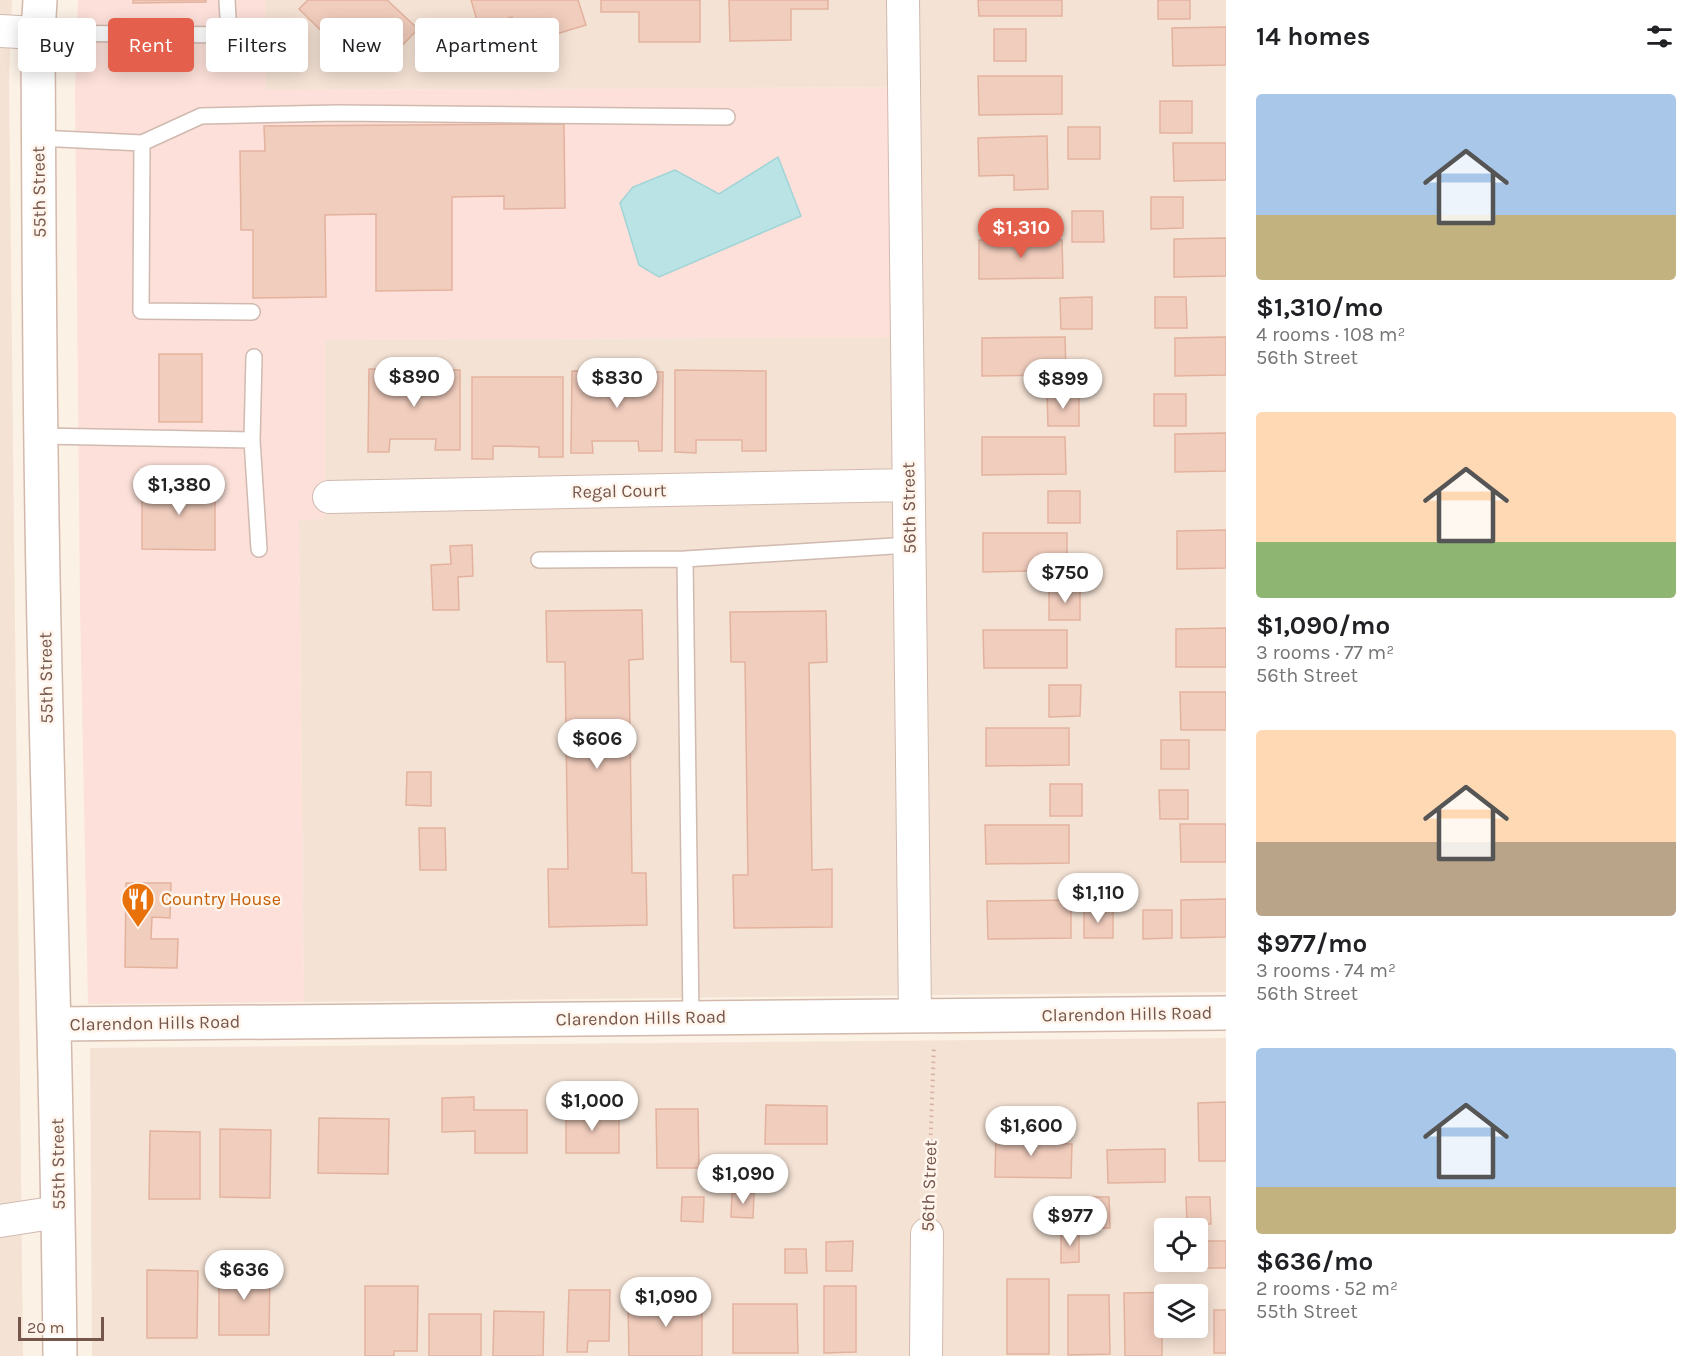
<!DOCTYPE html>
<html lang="en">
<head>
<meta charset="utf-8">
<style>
	body { margin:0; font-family:Karla,sans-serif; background:#f6f6f6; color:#202124; height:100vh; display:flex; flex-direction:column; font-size:22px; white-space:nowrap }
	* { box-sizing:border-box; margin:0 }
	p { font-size:20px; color:#757577 }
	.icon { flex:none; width:33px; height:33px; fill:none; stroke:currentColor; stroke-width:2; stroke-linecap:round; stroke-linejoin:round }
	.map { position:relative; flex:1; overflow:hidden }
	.side { display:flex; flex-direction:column; background:#fff; width:480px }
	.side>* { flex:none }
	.guide { position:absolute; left:18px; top:18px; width:570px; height:54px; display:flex; gap:12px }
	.fabs { position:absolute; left:1154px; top:1218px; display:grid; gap:12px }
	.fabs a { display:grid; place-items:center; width:54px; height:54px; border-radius:6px; background:#fff; box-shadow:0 3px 15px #0003; font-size:30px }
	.scale { position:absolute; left:18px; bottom:15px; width:86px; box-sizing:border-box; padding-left:6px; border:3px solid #75564b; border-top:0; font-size:16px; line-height:21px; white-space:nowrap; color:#75564b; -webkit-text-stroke:4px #fff5ec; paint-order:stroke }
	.price { position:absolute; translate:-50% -51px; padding:0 14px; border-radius:21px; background:#fff; color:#222; font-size:20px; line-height:39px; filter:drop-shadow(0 2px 3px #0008) }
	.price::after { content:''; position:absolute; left:50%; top:36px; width:18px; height:14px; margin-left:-9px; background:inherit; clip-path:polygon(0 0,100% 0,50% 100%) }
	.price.selected { background:#e4604c; color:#fff }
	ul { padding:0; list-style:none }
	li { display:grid; align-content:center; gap:12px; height:318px; padding:0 30px }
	li span { display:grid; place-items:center; height:186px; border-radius:6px; color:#555 }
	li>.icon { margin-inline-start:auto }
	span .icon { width:108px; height:108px; fill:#fffc; stroke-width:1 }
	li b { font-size:26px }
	h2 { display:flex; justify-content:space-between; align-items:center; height:72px; padding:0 30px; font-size:26px }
	.tag { padding:0 21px; border-radius:6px; background:#fff; box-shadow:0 3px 15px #0003; font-size:21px; line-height:54px }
	.tag.selected { background:#e4604c; color:#fff }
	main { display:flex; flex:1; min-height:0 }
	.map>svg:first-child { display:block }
</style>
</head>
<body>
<main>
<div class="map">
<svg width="1226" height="1356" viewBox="0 0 1226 1356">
	<rect width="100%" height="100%" fill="#fcf1e5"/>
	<path fill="#f4e2d4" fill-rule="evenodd" d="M0,0H12L9,78L23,1356H0Z
		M265,0H1226V992L304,1002L299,520L325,519V340L921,337L918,87L266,90Z
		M1226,1038V1356H92L90,1048ZM1164,1228H1197V1262H1164ZM1164,1294H1197V1328H1164Z"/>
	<path fill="#fce0d9" d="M78,0H265L266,90L918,87L921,337L325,340V519L299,520L304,1002L88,1004L80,605L75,91Z"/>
	<path fill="#bae3e5" stroke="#a0d4d7" stroke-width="1.5" d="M778,157L801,216L659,277L639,265L620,203L633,187L675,170L719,194Z"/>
	<path fill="#f1cdbd" stroke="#e3b29e" stroke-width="1.5" d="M133,0H206V2L133,3Z
		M308,0H387L418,29L393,55L366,29L344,53L299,9Z
		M471,0H578L586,25L520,45L512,17L479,27Z
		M601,0H700V42H639V12H601Z
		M729,0H828V9H791V40L730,41Z
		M978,0H1062V16H979Z
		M1158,0H1190V19H1158Z
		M1226,27V65L1173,66L1172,28Z
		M994,29H1026V61H994Z
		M978,76H1062V114L979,115Z
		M1160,101H1192V133H1160Z
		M564,124L565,208L504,209V196L452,197V290L376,291V214L325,215L326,297L253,298V230H241L240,151H265L264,126Z
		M1068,127H1100V159H1068Z
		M1047,136L1048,189L1014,190V175L979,176L978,138Z
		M1173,143H1226V180L1174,181Z
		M1151,197H1183V228L1151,229Z
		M1072,211H1103L1104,242H1072Z
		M1226,238V276L1174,277V239Z
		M979,240H1062L1063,278L979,279Z
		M1092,297V329H1061L1060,298Z
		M1155,297H1186L1187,328H1155Z
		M1065,337L1066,375L982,376V338Z
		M1226,337V375L1175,376V338Z
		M159,354H202V422H159Z
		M369,369L460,370V450H435L436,439H390L389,452H368Z
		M675,370L766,371V451H742V440H696V453L675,452Z
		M572,371L663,372L662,451H639L638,441H592L593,453H571Z
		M472,377H563V457H539V447L493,446V459H472Z
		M1047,394L1079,395V426H1048Z
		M1154,394H1186V426H1154Z
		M1226,433V471L1175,472V434Z
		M982,437H1065L1066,474L982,475Z
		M142,483H215V550L142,549Z
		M1048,491H1080V523H1048Z
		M1226,530V568L1177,569V531Z
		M983,533H1067V570L983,572Z
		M472,545L473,576L458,577L459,610H433L431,565L451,564L450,546Z
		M1080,588V620H1049V589Z
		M642,610L643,659L629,660L632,873H646L647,925L549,927L548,869H568L565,662H547L546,611Z
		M826,611L827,662L809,663L812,870L832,869V927L734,928L733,875H748L745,662H731L730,612Z
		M1226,628V667H1176V629Z
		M983,630H1067V668H984Z
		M1049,685H1081L1080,716L1049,717Z
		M1180,692H1226V730H1181Z
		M986,728H1069V765L986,766Z
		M1161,740H1189V769H1161Z
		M407,772H431V806L406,805Z
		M1050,784H1082V816H1050Z
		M1159,790H1188V819H1160Z
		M1180,824H1226V862H1181Z
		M985,825H1069V863L986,864Z
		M419,828H445L446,870H420Z
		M126,883H171L170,918L152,917L151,939H178L177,968L125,967Z
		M1226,899V937L1181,938V900Z
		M1071,900V938L988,939L987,901Z
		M1084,910H1113V938H1084Z
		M1143,910H1172V938L1143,939Z
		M474,1097V1110H527V1153H475V1131L442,1132V1098Z
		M1226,1102V1161H1199L1198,1103Z
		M766,1105L827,1106V1144H765Z
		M656,1109H698L699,1168H657Z
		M566,1110H619V1153H566Z
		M319,1118L389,1119L388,1174L318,1173Z
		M220,1129L271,1130L270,1198L220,1197Z
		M150,1131L200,1132V1199H149Z
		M996,1131H1031L1030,1143L1072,1144L1071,1178L995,1177Z
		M1165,1149V1182L1108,1183L1107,1150Z
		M732,1193H754L753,1218L731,1217Z
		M682,1197H704L703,1222L681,1221Z
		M1091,1197H1109L1110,1228H1091Z
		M1186,1197H1210L1211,1224H1187Z
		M1079,1231V1262L1061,1263V1232Z
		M853,1241L852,1271H826V1242Z
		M1205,1241H1226V1268H1206Z
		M785,1249H806L807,1273H785Z
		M219,1268H270L269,1335H219Z
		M147,1270L198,1271L197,1338H147Z
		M1007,1279H1049V1354H1007Z
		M365,1286H418L417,1351H394V1356H365Z
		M824,1286H856V1352L824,1353Z
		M569,1290H610L609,1341H588L587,1352H567Z
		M1193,1292V1294H1164V1328H1193V1330L1162,1331V1356H1125L1124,1293Z
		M1068,1295H1109L1110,1354L1068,1355Z
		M702,1298V1356H629L628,1301Z
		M733,1304H797L798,1353H733Z
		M1214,1310H1226V1353H1214Z
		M494,1311L544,1312L543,1356H493Z
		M429,1314H481V1356H429Z"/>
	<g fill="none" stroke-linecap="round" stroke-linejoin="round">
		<defs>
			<path id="lane" d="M38,33L229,35L227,0
				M38,138L142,143L141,311L252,312
				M142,143L201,116L337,113L727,117
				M41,436L252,440L254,357
				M252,440L259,549
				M539,560L685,559
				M691,1018L685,559L909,545"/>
			<path id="street" d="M903,0L915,1016
				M0,31L38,33
				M329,497L908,485
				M0,1221L58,1212
				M926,1356L927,1234"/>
			<path id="secondary" d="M40,0L38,33C39,259 40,486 46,711C51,926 58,1141 60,1356
				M56,1024L1226,1013"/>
		</defs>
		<use href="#lane" stroke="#d0baaf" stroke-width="18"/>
		<use href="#street" stroke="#d0baaf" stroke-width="34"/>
		<use href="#secondary" stroke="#d2b9ac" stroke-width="36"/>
		<path stroke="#d6b0a0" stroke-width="4" stroke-dasharray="1.5 4.5" stroke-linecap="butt" d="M928,1207L934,1046"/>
		<use href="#lane" stroke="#fff" stroke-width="15"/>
		<use href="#street" stroke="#fff" stroke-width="32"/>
		<use href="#secondary" stroke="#fff" stroke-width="33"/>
	</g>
	<defs>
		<symbol id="restaurant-pin" viewBox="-11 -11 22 30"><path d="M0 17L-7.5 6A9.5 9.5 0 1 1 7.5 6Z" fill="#e8710a" stroke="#fff5ec"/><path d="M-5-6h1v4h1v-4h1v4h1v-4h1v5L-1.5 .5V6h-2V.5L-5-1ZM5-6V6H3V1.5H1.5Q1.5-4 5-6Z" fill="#fff"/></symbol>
	</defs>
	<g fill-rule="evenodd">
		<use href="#restaurant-pin" x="119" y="880" width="38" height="52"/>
	</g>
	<g text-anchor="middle" stroke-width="5" stroke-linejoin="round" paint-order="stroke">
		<g font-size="18" fill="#75564b" stroke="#fff5ec">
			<text transform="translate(39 192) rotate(-91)" y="6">55th Street</text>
			<text transform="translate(619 491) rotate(-1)" y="6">Regal Court</text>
			<text transform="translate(909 508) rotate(-91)" y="6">56th Street</text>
			<text transform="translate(46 678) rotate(-91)" y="6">55th Street</text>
			<text transform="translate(1127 1014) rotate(-1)" y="6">Clarendon Hills Road</text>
			<text transform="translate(641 1018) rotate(-1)" y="6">Clarendon Hills Road</text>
			<text transform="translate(155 1023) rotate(-1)" y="6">Clarendon Hills Road</text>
			<text transform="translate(58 1164) rotate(-91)" y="6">55th Street</text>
			<text transform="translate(929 1186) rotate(-88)" y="6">56th Street</text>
		</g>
		<g font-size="18" fill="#c56008" stroke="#fff5ec" text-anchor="start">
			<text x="161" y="905">Country House</text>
		</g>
	</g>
</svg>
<div class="fabs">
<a><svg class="icon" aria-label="locate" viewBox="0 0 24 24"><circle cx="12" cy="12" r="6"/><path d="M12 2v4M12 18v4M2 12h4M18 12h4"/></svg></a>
<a><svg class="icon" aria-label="layers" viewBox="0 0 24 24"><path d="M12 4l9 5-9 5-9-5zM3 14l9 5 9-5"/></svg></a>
</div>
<div class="scale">20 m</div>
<b class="price selected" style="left:1021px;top:259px">$1,310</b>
<b class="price" style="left:414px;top:408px">$890</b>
<b class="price" style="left:617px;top:409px">$830</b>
<b class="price" style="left:1063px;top:410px">$899</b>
<b class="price" style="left:179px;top:516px">$1,380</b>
<b class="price" style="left:1065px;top:604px">$750</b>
<b class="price" style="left:597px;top:770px">$606</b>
<b class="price" style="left:1098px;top:924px">$1,110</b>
<b class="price" style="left:592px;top:1132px">$1,000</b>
<b class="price" style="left:1031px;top:1157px">$1,600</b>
<b class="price" style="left:743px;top:1205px">$1,090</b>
<b class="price" style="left:1070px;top:1247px">$977</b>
<b class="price" style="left:244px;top:1301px">$636</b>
<b class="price" style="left:666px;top:1328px">$1,090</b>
<div class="guide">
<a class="tag">Buy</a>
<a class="tag selected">Rent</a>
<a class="tag">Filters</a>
<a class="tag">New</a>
<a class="tag">Apartment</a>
</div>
</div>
<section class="side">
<h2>14 homes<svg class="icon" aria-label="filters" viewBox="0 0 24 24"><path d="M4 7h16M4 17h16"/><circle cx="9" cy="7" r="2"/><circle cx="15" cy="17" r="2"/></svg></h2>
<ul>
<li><span style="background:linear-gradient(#a9c7e8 65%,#c2b280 0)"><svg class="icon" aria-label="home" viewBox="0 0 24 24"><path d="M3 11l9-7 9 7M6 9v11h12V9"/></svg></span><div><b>$1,310/mo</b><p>4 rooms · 108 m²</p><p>56th Street</p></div></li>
<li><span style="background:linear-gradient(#ffd9b3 70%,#8fb573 0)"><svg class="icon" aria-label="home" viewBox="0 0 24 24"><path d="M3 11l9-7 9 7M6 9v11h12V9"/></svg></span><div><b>$1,090/mo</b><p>3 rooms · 77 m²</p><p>56th Street</p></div></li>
<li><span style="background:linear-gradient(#ffd9b3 60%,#b9a48a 0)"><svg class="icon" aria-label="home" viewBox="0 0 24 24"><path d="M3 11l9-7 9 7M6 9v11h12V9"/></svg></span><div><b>$977/mo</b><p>3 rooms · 74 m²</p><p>56th Street</p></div></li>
<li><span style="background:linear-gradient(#a9c7e8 75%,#c2b280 0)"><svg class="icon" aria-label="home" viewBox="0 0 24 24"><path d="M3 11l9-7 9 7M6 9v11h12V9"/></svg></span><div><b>$636/mo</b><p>2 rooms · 52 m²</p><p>55th Street</p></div></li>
</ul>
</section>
</main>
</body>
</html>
